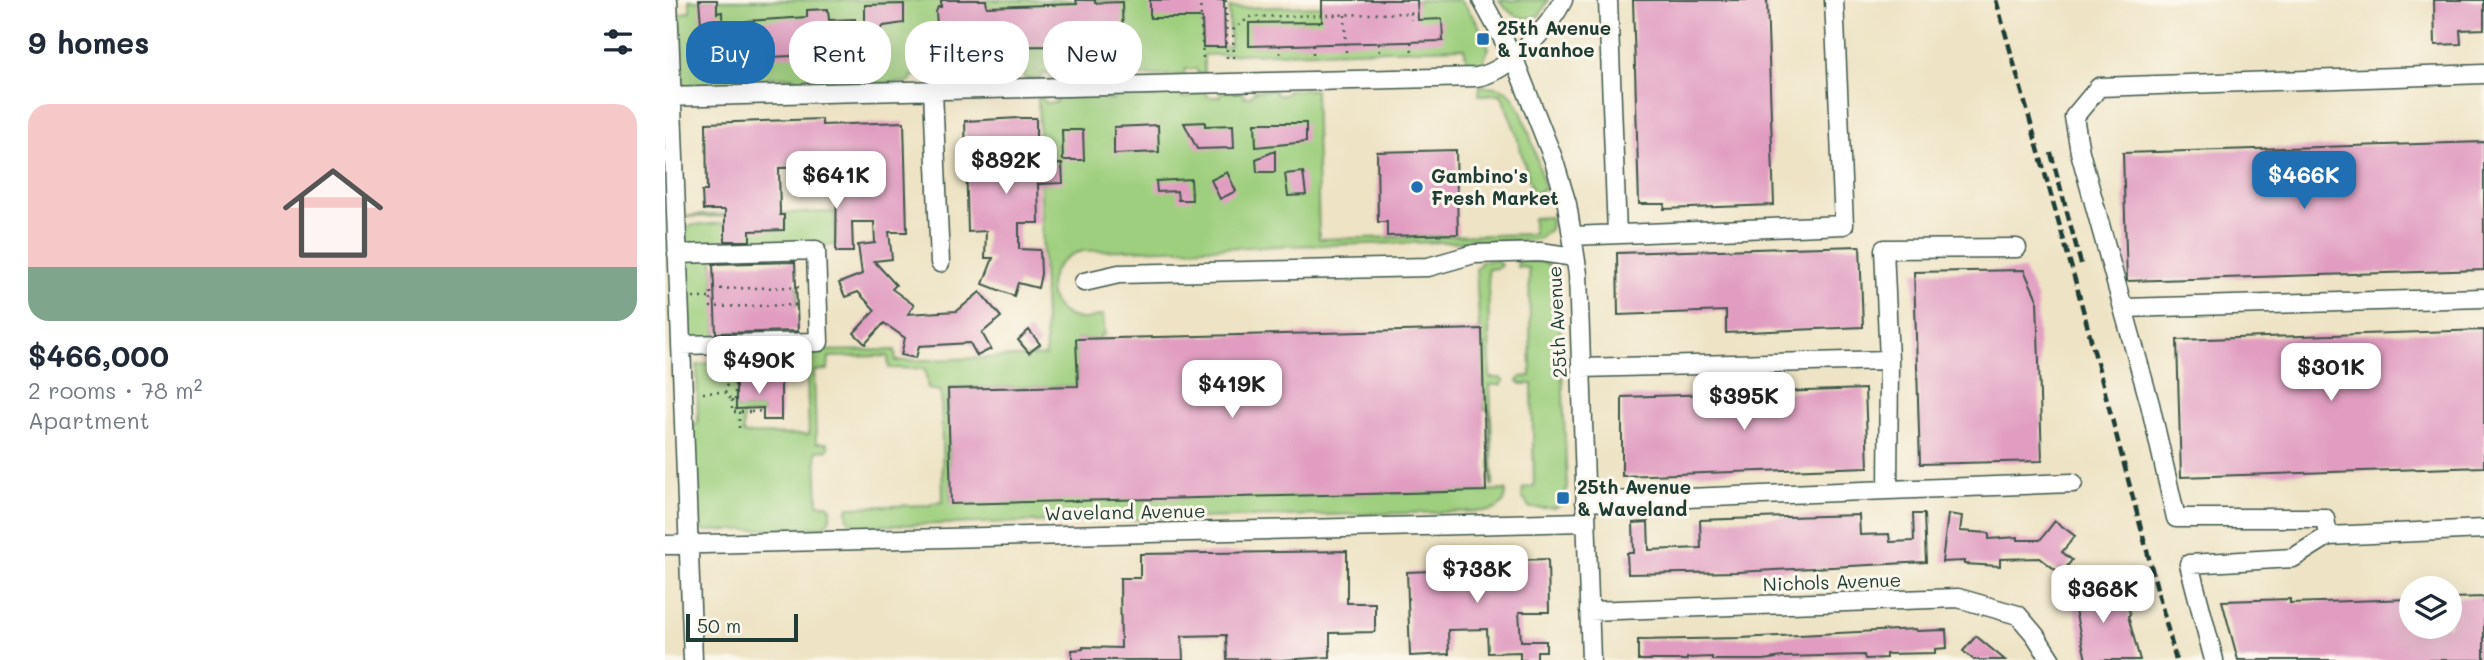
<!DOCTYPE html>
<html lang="en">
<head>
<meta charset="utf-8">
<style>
	body { margin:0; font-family:Mali,sans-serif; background:#f6f6f7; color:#1f2937; height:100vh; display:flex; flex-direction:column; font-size:26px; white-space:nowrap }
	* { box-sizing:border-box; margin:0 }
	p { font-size:23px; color:#747a83 }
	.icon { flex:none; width:38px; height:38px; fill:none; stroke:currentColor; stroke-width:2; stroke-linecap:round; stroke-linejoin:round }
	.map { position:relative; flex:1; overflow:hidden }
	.side { display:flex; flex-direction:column; background:#fff; width:665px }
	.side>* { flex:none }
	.hud { position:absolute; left:21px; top:21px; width:665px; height:63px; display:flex; gap:14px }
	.buttons { position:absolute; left:1734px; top:576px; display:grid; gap:14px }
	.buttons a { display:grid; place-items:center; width:63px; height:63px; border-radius:50%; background:#fff; box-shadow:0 7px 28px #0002; font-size:35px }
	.scale { position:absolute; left:21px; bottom:18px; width:112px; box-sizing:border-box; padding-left:7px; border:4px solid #1f3d34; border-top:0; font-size:19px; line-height:24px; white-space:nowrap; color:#1f3d34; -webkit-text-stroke:5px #fbf7ec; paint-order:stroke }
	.price { position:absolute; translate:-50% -60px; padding:0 16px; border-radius:14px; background:#fff; color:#222; font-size:23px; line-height:46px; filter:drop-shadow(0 2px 4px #0008) }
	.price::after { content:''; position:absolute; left:50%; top:42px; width:21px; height:16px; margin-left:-10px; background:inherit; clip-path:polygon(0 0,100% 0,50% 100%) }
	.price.selected { background:#1f6fb2; color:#fff }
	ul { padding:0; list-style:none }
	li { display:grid; align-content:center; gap:14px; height:371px; padding:0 28px }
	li+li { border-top:2px solid #e0e1e3 }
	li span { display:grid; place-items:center; height:217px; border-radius:21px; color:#555 }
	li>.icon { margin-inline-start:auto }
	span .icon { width:126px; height:126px; fill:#fffc; stroke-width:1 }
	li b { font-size:30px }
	h2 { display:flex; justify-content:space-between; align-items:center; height:84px; padding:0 28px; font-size:30px }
	.pill { padding:0 24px; border-radius:28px; background:#fff; box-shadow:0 7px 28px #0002; font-size:24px; line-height:63px }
	.pill.selected { background:#1f6fb2; color:#fff }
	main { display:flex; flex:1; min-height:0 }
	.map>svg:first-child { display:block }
</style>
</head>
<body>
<main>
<section class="side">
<h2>9 homes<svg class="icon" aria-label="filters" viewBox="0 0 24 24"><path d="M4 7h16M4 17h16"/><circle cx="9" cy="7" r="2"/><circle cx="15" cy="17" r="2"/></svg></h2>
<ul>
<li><span style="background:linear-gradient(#f6c9c9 75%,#7fa58c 0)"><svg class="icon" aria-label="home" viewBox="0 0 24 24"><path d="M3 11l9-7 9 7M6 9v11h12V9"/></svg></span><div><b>$466,000</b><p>2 rooms · 78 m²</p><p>Apartment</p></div></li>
</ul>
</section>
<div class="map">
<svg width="1819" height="660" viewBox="0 0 1819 660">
	<rect width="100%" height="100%" fill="#fbf7ec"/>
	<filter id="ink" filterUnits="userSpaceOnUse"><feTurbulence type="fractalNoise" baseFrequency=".0143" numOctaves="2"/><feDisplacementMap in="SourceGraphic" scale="14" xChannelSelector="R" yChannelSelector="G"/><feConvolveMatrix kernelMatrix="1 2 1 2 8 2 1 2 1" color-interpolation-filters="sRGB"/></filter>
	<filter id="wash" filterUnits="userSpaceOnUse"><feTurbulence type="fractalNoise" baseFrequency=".00686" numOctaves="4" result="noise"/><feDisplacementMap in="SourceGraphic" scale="28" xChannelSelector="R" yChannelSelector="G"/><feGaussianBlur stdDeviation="1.57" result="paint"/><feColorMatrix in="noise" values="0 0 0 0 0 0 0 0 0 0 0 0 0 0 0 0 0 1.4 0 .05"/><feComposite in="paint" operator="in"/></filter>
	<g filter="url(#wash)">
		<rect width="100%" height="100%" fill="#eee3c4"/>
		<path fill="#9ecf7e" stroke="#5e8659" stroke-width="2" d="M23,0H536L539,47L565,46L564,8L752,4V0H796L813,24L824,48L818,62L807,68L803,66L799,48L539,55V74L534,75L531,69H520L519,75L469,76L466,70L458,71L457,77H441L439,71L431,72L430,78H413L412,72H404V78L386,79L385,73H378L376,79H359V74H349V80H333L331,74H321L320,80L280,81L277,75L247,76L245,82L184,84L183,76H169L168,84H157L155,76H142V85H130L128,77H103L100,86L24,88L16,83L14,75L11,15L25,11V1Z
			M834,0H883L875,15C858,23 844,14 834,0Z
			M815,86C824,86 833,86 842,91C859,102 874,168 880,189L868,194L850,130L836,94L814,95Z
			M609,90L612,95H620L623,90H650L654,239L869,234L868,218L886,217L885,229L875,238L865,240L418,251C375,260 374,314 416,319C423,320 430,316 438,315L440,335H435V339H412L413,386L283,389L286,503L841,490C841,502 837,507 826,511L193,526L183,520L182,511L184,507L265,505L267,503L278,502L276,391L263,389L260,369L224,368L223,356L164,357L163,370L149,371L151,443H162L164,447L162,450L151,451L153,504H162L166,508C166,519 165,522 156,527L41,531L33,527L27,425L33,424L32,365C61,360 98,355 124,372L125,377H116V380H95V375H71V409L94,408L98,403V414L78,415V434L144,435L141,351L230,350L231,361L381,356L373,97H378L380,103H390L393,96L439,95L441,100H448L449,95L478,94L480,98H490L492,94L515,93L516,98H524L527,93L541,92L543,97H554L557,92H577L580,97L586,96L589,91Z
			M170,212L171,245L35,249L20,247L19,228L29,225L60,223L118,216L20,217L32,215Z
			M48,255L49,289L133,286V305L51,307V341L24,339L21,259Z
			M817,261H832L836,265L833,268L823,269L825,378H835L839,381L836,385H825L828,485H826L824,410L819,409L811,269Z
			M853,261C870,261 887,258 893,278L902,486L899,503L890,508H865L857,497L858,488L869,486L867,384H856L853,381L856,377L866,376L864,268L852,267Z"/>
		<g id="blocks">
			<path fill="#e19dc1" d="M34,0H52V13L57,12L58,46L38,47Z
				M276,0H321L322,7L412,4L411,0H430V3L457,2L458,45L401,43L402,46L299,47V24L272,25L271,12L273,7H276Z
				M485,0H559L560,47H538L537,18H485Z
				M657,0H752L753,20L777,19L778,41L584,46V23L657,22Z
				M968,0H1102L1109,205L999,209L1000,204H974Z
				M1769,0H1819V29L1795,30L1796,44L1770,45Z
				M239,4V23L219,26L213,31L207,26H200V5Z
				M163,9L164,20L190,19L191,53L83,58L82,21L142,17V10Z
				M354,118H371V165L397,164L398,183L373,184L374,223H354V249L375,250L376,274L373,288L353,283L349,296L318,284L328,258H320L321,231L303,232L300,121Z
				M157,119V125L239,122L242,232H224L227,259L209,261L231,285L227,289L249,305L243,314L292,311L315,292L336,317L317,333L326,349L312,356L305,343L254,346L251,358L236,355L240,338L219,323L200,344L189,333L210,310L193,292L180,297L174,283L197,274L193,245L210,243L209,222H187L188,252H171L172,174H170V167L114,168L115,215H119V230L85,231V241H60V210H38L37,191H42L41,123Z
				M540,122V126L568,125L569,148L532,149L519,123Z
				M590,123H641V142L591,147Z
				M493,125L494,152L449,154V127Z
				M397,130H418L419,160H398Z
				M1819,142V270L1462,281L1458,153Z
				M791,150L793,234L722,236V222H713L712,152Z
				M610,151V172H592L591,159Z
				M562,172L571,191L555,199L546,180Z
				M638,172L641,195L623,196L620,174Z
				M526,179L527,200H513L512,191L492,192L491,181Z
				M1195,246L1198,327L1061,333V311L953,315L952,253Z
				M130,262L133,331L51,333L48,264Z
				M1359,270L1372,299L1377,461L1255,464L1249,272Z
				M817,329L821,491L286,504L283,389L413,386L411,339Z
				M364,330L375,344L364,353L353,340Z
				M1819,330V467L1516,477L1512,340Z
				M71,375H95V380H116V420H98V408L71,409Z
				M1200,389L1203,467L957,476V397Z
				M1248,514H1259L1261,562L1073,572L963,574L962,553H969L968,523L983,522L984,550L1036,548L1035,520L1122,517L1194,515L1195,535L1224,534L1225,542L1249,541Z
				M1283,514L1297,516L1295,531L1324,533V539L1353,537V540H1375L1390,521L1410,536L1397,552L1407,560L1396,574L1375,558L1335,559V566L1299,564V561L1277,562Z
				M682,551V603H710V632L665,633V657L616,660L562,659L561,635L517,636L518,660H407V650L418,649V647L456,648L455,578H475V554Z
				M883,559L884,612H854L856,641H881V651H872V660H855V652L823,653L822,629L783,630L784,654L745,656L742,572L816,569L815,561Z
				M1434,580L1441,606L1463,603L1465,615L1463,616L1475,660H1421L1405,588Z
				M1819,597V660H1573L1557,601L1625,599V603L1746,599V626H1785V598Z
				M1251,629V631L1281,630L1282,648L1270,649V653L1221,654V658L1200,659L1199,655L1117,657L1099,660H1047V657L1022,658V660H973V640L1076,638Z
				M1311,636L1340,660H1309L1298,651Z"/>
		</g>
	</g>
	<g filter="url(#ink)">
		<use href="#blocks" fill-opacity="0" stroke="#3e564a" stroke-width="2"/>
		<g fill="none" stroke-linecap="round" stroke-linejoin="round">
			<defs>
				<path id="minor" d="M3,0L28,660
					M817,0L849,59L888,158L902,204L913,274L926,660
					M943,0L952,234
					M268,90L275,263
					M0,97L811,77C842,73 885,27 898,0
					M907,236L1179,225L1169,0
					M12,254L151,250L154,342L16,345
					M419,282L454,274L763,267L809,254L875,252L910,257
					M1819,298L1458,308L1485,404L1511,518H1660L1663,536L1819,529
					M1458,308L1415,152L1409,117L1434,87L1819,74
					M1224,360L1219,249L1352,248
					M916,368L1224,360L1223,490L920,502
					M1223,490L1408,483
					M0,545L920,522
					M924,611L1293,598L1353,615L1370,635L1386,660
					M1549,660L1524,564L1628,558L1663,536"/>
			</defs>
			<use href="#minor" stroke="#3e564a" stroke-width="21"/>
			<path stroke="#3e564a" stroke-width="2.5" stroke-dasharray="2 5" stroke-linecap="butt" d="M535,0L538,59
				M561,0L562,58
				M680,15L681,54
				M29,34L37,33
				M746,42L747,53
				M714,43L715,53
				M615,45V56
				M648,45V55
				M569,58L568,30L585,17L746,13V20
				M134,287L46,289V307L134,305
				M28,298H46
				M66,370H96L104,380
				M60,392L62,397L70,400V384H67
				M38,393L60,392L61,386L67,384L66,361
				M67,400V412H86V408
				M74,412V431
				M86,412L98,411"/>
			<use href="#minor" stroke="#fff" stroke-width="18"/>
			<path stroke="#1f3d34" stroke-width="4.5" stroke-dasharray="10 5" stroke-linecap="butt" d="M1331,0L1412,287L1511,660
				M1386,153L1416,264"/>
		</g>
	</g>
	<g fill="#1f6fb2" stroke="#fbf7ec" stroke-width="2.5">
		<rect x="811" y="32" width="14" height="14" rx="3.5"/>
		<circle cx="752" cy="187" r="7"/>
		<rect x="891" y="491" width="14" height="14" rx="3.5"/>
	</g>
	<g text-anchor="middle" stroke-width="6" stroke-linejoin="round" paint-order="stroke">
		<g font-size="19" font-weight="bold" fill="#1f3d34" stroke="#fbf7ec" text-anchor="start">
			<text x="832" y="35">25th Avenue<tspan x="832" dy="22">&amp; Ivanhoe</tspan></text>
			<text x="766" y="183">Gambino's<tspan x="766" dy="22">Fresh Market</tspan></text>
			<text x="912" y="494">25th Avenue<tspan x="912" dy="22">&amp; Waveland</tspan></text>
		</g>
		<g font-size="19" fill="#1f3d34" stroke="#fbf7ec">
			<text transform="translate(892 322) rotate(-93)" y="7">25th Avenue</text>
			<text transform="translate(460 512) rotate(-1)" y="7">Waveland Avenue</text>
			<text transform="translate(1167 582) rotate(-2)" y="7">Nichols Avenue</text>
		</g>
	</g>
</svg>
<div class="buttons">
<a><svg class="icon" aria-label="layers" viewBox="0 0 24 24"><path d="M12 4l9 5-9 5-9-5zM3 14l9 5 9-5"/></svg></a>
</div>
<div class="scale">50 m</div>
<b class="price" style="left:341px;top:196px">$892K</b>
<b class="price" style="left:171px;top:211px">$641K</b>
<b class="price selected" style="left:1639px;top:211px">$466K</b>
<b class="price" style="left:94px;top:396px">$490K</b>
<b class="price" style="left:1666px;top:403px">$301K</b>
<b class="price" style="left:567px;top:420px">$419K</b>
<b class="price" style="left:1079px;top:432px">$395K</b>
<b class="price" style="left:812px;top:605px">$738K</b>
<b class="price" style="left:1438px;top:625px">$368K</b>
<div class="hud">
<a class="pill selected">Buy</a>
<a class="pill">Rent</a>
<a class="pill">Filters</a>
<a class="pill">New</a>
</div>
</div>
</main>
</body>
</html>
